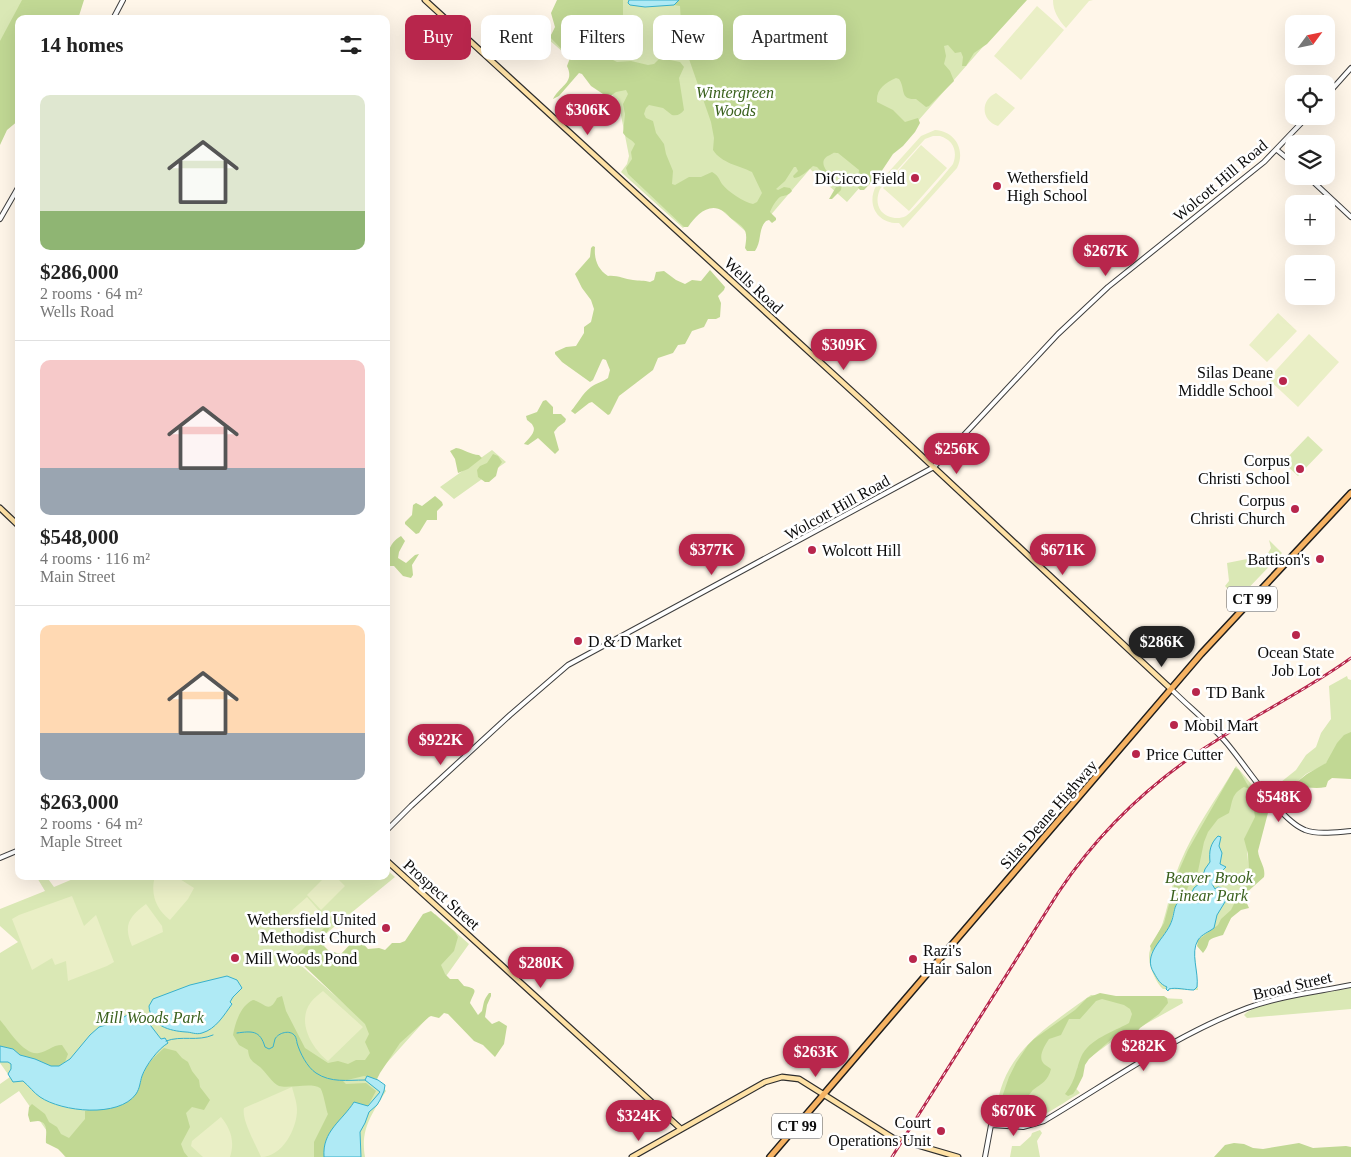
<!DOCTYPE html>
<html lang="en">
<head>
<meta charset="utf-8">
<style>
	body { margin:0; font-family:Georgia,serif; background:#f6f6f6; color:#222; height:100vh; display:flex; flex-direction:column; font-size:19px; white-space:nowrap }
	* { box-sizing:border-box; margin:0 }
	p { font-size:16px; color:#767676 }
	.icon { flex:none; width:28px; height:28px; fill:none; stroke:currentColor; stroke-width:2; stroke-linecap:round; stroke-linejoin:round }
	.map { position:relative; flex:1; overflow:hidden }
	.panel { position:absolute; left:15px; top:15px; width:375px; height:865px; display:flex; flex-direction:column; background:#fff; border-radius:10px; box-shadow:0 5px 20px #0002 }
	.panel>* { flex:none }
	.hud { position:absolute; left:405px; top:15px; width:475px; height:45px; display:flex; gap:10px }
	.needle { width:32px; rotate:57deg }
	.controls { position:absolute; left:1285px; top:15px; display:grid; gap:10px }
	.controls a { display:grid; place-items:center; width:50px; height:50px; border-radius:10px; background:#fff; box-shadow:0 5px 20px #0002; font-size:25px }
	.price { position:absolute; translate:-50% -42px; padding:0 11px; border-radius:18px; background:#b8264c; color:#fff; font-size:16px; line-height:32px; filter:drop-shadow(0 1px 2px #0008) }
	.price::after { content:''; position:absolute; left:50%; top:30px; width:15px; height:11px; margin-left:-8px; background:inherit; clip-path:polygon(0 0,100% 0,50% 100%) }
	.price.current { background:#222; color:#fff }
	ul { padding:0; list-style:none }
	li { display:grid; align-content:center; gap:10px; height:265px; padding:0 25px }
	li+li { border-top:1px solid #e0e0e0 }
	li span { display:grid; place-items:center; height:155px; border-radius:10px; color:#555 }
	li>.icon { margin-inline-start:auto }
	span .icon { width:90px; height:90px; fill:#fffc; stroke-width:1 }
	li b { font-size:21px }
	h2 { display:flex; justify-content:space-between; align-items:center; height:60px; padding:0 25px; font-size:21px }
	.pill { padding:0 18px; border-radius:10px; background:#fff; box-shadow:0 5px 20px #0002; font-size:18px; line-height:45px }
	.pill.current { background:#b8264c; color:#fff }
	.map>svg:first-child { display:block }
</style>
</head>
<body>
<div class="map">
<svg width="1351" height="1157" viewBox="0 0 1351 1157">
	<rect width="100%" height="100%" fill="#fff6e9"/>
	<path fill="#dae8b5" d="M0,0H79L19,19V96L0,121Z
		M580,0H1024L847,202L810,169L752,237L709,199L683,228L621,172L627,164L629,156L618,100L548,39Z
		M1308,436L1323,450L1298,476L1283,462Z
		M492,450L506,462L454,499L440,487Z
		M1269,540L1282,553L1238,599L1225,586L1229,581L1227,563L1267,555L1271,548Z
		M1347,676L1348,679L1351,680V733C1334,741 1337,750 1327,762C1322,768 1313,770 1306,774C1298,780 1292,790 1281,793L1276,786L1296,770L1306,755L1316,747L1321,733L1331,719L1329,686Z
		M1236,766L1271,807L1262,803L1247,849L1250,888L1228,923L1194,945L1198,990L1163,989C1155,982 1146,960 1150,950C1154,940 1160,932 1163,922C1169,902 1172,882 1180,863C1194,829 1217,798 1236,766Z
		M386,869L395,877L295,959L296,961L349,1008L435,914L469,944L429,1000L437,1007L375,1076L386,1091C372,1114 360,1129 365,1157H65L19,1091L0,1104V1084L10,1077L0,1063V953L18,942L0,926V909L45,891L36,876H46L54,887L80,876H386Z
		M1351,988V1009L1247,1018L1244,1015C1253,1002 1332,992 1351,988Z
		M1091,995L1182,999L1183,1003L1135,1030L1132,1027L1078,1066L1076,1076L1072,1084L1080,1093C1058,1105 1026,1133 1000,1120L996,1114C1001,1053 1046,1028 1091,995Z
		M1040,1130L1042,1133L1037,1141L1040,1157H1010L1012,1146H1020L1031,1136L1032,1133Z"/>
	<path fill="#c1d894" d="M22,0H84L78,19H19V120L7,130L0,145V41Z
		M557,0H623V37L620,47L613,56V60L617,62L631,61L648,65L654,64L660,58L680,62L684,67L679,78L684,110C681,114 678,116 672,115L663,108L649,105L646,108L644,114L646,118L653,121L656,133L664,144L666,154L673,171L672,184L675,185L689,177H701L712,172C718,175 719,179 722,184C728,192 744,202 753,204L757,202L762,193L752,172C740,166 721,163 713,150L714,138L711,122L682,39L680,6L674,5L679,0H1027L987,44L974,53L966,66H962L963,57L961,52L955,53L948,45L944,46L946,56L944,64L950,71L954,81L929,106L926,107L916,99C899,100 906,89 899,79L896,78C885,83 876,89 877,102L893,110L905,122L918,118L920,123L915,132L903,146L893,154L881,172L864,190H860L857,186L859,170L838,153C831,153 836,152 830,155C813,162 833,179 842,185L841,190L832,199H829L836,187L817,167L813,166C807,171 802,177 794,178L793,176L798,171L796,167H794L785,181L776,189L778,190L784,187L790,188L792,191C788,196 785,195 780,197C776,200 772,207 770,212L776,218V220L772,223L769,220L766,221C758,229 762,241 755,251H747L745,248C748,230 746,229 732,219C729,217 727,213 723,211C709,202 696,215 688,227H684L628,174L626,168L632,159L631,152L635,144C633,140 627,139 623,133L625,114L623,104L628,94L626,90L616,92L609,97L606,96L591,86L582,74L579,73L559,96L553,99C560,85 575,83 567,66L570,58L550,37L555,27L551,13Z
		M593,246L595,247C594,258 597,269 608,276C617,275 624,279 633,280C639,281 644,280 650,282L654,280L656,272L664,271L676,280L685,284L692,280L701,281L710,270L725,287L724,290L718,296L721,303L720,317L716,319H708L704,327L692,331L685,344L678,345L673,353L658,358L653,370L619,396L610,414L608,415L592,402L589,403L575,414L571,411C578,403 582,394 591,387C596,383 603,382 608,378L610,370L606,360L603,359L602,360L593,380L590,382L562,362L555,354V352L566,347L576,346L584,333V327L591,322L594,309L591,300L582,288L575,274L590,257L591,248Z
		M546,400L553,407V414H561L566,419L565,422L558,427L554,432L559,450L555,454L538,438L528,445L524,444C527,440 537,432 533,426C532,423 529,422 527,420L526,416L537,412L543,401Z
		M456,448C464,449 471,455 479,455L482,458L468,469L458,473L455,459L450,451Z
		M493,454L498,456L502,462L498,468L496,476L489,482H485L478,477L477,470L480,466L487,463Z
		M435,496L442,502L443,505L437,511V520H427L419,533L416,534L405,524V522L412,515L413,505L416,503L422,506Z
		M401,536L405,541L399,552L398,558L406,563L415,555L419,554L412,565L413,575L411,578L403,576L394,566H389L386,571C386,558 388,543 401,536Z
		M1351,732V779L1332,778L1328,781L1326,787C1316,789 1308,787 1298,787L1291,797H1289L1283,793L1307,774L1326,763L1337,743L1344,735Z
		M1235,768L1239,770L1250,789L1244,787C1231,794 1233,801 1229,813L1218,819L1208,832L1204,842L1197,876L1188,887L1184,898L1174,909L1170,926L1152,952L1150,946L1164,923L1177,875L1188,850Z
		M1256,797L1261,805L1266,803L1269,809L1258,851C1259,861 1266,867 1264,877L1245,894V899L1249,908L1241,910L1231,918L1223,935C1201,941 1214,940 1203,953L1197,946L1198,940L1218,925L1221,919L1231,910L1239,894L1249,882L1248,854L1244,839L1255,817L1253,804Z
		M431,911L455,932L458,937L454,951L441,965L445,974L450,979H458L464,986C481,989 473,992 470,1003L478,1015L482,1011C484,1003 483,1001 489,993H491V996L487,1005L485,1017L492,1024L499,1021L507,1026L504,1044L495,1057L483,1045L474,1041L448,1014L444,1013L439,1018L431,1016L429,1017L400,1043L380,1073L377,1079L364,1076L343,1081L346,1084L366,1083L376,1091L369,1104L325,1157H314V1142L328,1114C326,1109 323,1090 320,1088C311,1082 289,1089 279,1086C272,1083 266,1072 260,1067C252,1061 249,1060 248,1050L239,1045L233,1035C235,1023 241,1005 253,1000C264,1002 269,1015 277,998L282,996L286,1011L305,1048L328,1063L338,1061L348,1064L356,1060H365L370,1053L365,1042L369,1034L365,1024L297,959L296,956L327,925L330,927L326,934V941L324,946L329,951L341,954L357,937L368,949L379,948L385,950L392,943H400L405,941L423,914Z
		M1100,993L1116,996H1164L1167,998L1168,1003L1159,1014L1140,1028L1132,1038H1128L1123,1035L1114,1037L1089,1059L1085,1065L1083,1076L1077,1088L1073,1094L1068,1096L1065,1094C1076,1080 1075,1072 1081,1057C1089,1039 1113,1032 1129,1023L1132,1014L1130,1009L1124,1005L1102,999L1096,1001L1080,1019H1069L1061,1035L1049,1039C1045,1045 1037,1057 1044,1064C1046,1066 1049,1067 1051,1069C1048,1081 1042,1083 1033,1090C1030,1093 1015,1115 1014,1120C1008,1121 1003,1122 999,1116L1001,1100L1009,1077L1016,1063L1028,1045L1034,1039L1075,1010L1087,998Z
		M0,1020C9,1030 24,1056 39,1053C47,1052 52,1045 62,1045L68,1054L65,1062L59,1066H51L35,1059L20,1055L13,1049L0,1046Z
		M164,1048L176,1051L182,1058L188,1062L192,1071L199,1080L200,1087L210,1100L204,1110L192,1107L186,1113L190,1127L181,1144L184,1152L188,1157H66L58,1149L46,1143C45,1136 50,1122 38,1121C35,1121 32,1122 30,1122L28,1115L29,1107L32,1104L45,1114L49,1122L57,1127L61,1134L69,1138L85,1119V1111C98,1106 111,1111 123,1104C140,1096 137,1086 144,1072C148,1063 156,1055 164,1048Z
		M1234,1143L1244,1144L1253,1148L1263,1149L1299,1143L1313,1148L1346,1146L1351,1147V1157H1214L1225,1145Z"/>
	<path fill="#eaefc6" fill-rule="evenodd" d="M1053,0H1093L1089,1L1066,28C1058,19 1053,11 1053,0Z
		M1037,6L1064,30L1021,80L994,56Z
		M996,93L1015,108L998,126C981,121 980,100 996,93Z
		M935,130C955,131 966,150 957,168L903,228L899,223C878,224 866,205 876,186L921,136ZM940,136C953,140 958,151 953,164C945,174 915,210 906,216C898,220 887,218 881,211C876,204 877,196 880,189L925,139L933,136Z
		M921,145L947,168L909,211L883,188Z
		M1278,313L1297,331L1267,362L1249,345Z
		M1309,334L1339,362L1298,407L1268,379Z
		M155,876H175L194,888L188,899L170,920C156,909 150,894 155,876Z
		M326,876H335L345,886L321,910L307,895Z
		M72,896L84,926L96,915L114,962L107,966L68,981L66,961L55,965L52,958L32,970L12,919L19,915Z
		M307,897L320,912L295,934L282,919Z
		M146,904L162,926L163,932L132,946C123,925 129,917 146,904Z
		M323,991L363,1027L328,1061C312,1048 296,1022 311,1002C314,998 319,994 323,991Z
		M292,1087C294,1095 297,1102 297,1110C297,1129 282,1157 261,1157C256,1145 241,1119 244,1108Z
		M221,1117C231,1129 235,1142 230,1157H203L191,1146L192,1141Z"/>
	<path fill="#afeaf5" stroke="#37b0cb" d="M629,0H679L674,5L645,7L630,5L628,3Z
		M1218,836L1221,837L1219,846L1222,853L1220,864L1226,867L1216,877L1212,884L1215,889L1218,887C1223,888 1228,892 1228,897L1217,915L1214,928C1209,932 1202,934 1198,940C1190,953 1199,972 1197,987L1194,990C1186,990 1176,987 1169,989L1168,991L1166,989L1167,987C1160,984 1158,980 1154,973C1142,955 1163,940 1170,925C1177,911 1170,902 1190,896L1194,888L1201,882L1205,869L1210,862C1209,851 1210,844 1218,836Z
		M227,976L237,980L242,988L233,997L230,1002L232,1004C224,1015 216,1029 202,1033C196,1035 191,1032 186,1032C170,1031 150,1026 149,1006L153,999L190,985Z
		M132,1012L144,1017L161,1039L165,1038L168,1043C158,1049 146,1065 142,1076C140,1082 140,1088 136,1094C119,1118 62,1112 40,1097C34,1093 29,1086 23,1081L13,1082L8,1074L11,1069V1064L8,1062H0V1046L13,1049L20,1055L35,1059L51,1066H59L70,1059L90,1035L99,1027L116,1022Z
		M367,1076L378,1080L385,1085L384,1091L380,1100L377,1105L369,1112L365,1123L360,1132L361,1157H324C322,1131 342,1121 354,1102L368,1106L380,1092L365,1080Z"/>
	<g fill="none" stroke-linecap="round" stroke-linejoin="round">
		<path stroke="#37b0cb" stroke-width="1" d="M237,1033C252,1031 260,1030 265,1047L269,1049L273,1047C274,1044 274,1042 275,1039C278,1033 290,1029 295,1036C296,1037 297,1042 297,1043C300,1053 307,1067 316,1073C331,1083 347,1080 365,1080
			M166,1041C182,1035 197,1042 213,1035"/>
		<defs>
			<path id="tertiary" d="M113,19L123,0
				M1326,96L1351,68
				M1277,150L1294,164
				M1307,176L1351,217
				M0,219L19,186
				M1171,689C1188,706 1208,722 1224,740C1244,762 1279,820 1305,830C1319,835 1337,832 1351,831
				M386,831L411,806L510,715L568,665L934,467L1058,334L1108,287L1264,162L1308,116
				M0,858L19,850
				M985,1157L991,1125L1023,1127L1044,1121C1110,1082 1175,1035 1247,1008C1280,996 1316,992 1351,985"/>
			<path id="secondary" d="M425,0L866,404L1171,689
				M0,508L19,526
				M386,860L681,1129
				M632,1157L765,1082L782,1077L799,1079L893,1138L958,1157"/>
			<path id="primary" d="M770,1157L1201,654L1351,493"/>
		</defs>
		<use href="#tertiary" stroke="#3e3e3e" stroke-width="6"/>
		<use href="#secondary" stroke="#2d2d2d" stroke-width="7"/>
		<use href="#primary" stroke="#1c1c1c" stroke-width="8"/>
		<use href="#tertiary" stroke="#fff" stroke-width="4"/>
		<use href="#secondary" stroke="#fee1a5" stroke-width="4.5"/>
		<use href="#primary" stroke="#f6b262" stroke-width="5"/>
		<defs>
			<path id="rail" d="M892,1157L1058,893C1101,828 1159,775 1225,735C1267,709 1311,687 1351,658"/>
		</defs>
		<use href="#rail" stroke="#b8264c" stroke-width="3"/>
		<use href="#rail" stroke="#fff" stroke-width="1" stroke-dasharray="4" stroke-linecap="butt"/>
	</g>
	<g fill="#b8264c" stroke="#fff" stroke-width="2">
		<circle cx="915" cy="178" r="5"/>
		<circle cx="997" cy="186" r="5"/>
		<circle cx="1283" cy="381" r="5"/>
		<circle cx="1300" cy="469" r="5"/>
		<circle cx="1295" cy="509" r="5"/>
		<circle cx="812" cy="550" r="5"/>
		<circle cx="1320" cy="559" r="5"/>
		<circle cx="1296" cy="635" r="5"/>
		<circle cx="578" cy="641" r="5"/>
		<circle cx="1196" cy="692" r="5"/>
		<circle cx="1174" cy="725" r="5"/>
		<circle cx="1136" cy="754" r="5"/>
		<circle cx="386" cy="928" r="5"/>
		<circle cx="235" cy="958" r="5"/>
		<circle cx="913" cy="959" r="5"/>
		<circle cx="941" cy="1131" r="5"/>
	</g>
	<g text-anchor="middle" stroke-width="5" stroke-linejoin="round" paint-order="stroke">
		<g fill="#fff" stroke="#545454" stroke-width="1">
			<rect x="1227" y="586.5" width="50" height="25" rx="4"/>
			<rect x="772" y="1113.5" width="50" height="25" rx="4"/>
		</g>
		<g font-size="15" font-weight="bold" fill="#0b0b0b">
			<text x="1252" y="604">CT 99</text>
			<text x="797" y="1131">CT 99</text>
		</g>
		<g font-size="16" font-style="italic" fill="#3a611d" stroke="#fff">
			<text x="735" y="98">Wintergreen<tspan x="735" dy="18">Woods</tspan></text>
			<text x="1209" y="883">Beaver Brook<tspan x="1209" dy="18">Linear Park</tspan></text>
			<text x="150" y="1023">Mill Woods Park</text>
		</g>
		<g font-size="16" fill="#0b0b0b" stroke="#fff" text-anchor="start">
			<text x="1007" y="183">Wethersfield<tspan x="1007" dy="18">High School</tspan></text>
			<text x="905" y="184" text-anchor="end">DiCicco Field</text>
			<text x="1273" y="378" text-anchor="end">Silas Deane<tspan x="1273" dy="18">Middle School</tspan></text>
			<text x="1290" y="466" text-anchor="end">Corpus<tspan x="1290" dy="18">Christi School</tspan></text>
			<text x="1285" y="506" text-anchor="end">Corpus<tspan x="1285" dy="18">Christi Church</tspan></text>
			<text x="822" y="556">Wolcott Hill</text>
			<text x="1310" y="565" text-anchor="end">Battison's</text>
			<text x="588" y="647">D &amp; D Market</text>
			<text x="1296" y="658" text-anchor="middle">Ocean State<tspan x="1296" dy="18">Job Lot</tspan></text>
			<text x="1206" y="698">TD Bank</text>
			<text x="1184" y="731">Mobil Mart</text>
			<text x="1146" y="760">Price Cutter</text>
			<text x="376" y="925" text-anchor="end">Wethersfield United<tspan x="376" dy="18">Methodist Church</tspan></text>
			<text x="923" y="956">Razi's<tspan x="923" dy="18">Hair Salon</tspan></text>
			<text x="245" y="964">Mill Woods Pond</text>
			<text x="931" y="1128" text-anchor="end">Court<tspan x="931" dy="18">Operations Unit</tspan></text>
		</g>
		<g font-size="16" fill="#0b0b0b" stroke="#fff">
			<text transform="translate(1220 180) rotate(-40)" y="6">Wolcott Hill Road</text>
			<text transform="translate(754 285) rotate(43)" y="6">Wells Road</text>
			<text transform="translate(837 507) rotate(-29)" y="6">Wolcott Hill Road</text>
			<text transform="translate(1048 814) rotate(-49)" y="6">Silas Deane Highway</text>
			<text transform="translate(442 894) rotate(42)" y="6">Prospect Street</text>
			<text transform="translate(1292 985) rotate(-13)" y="6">Broad Street</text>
		</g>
	</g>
</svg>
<div class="controls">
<a><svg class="needle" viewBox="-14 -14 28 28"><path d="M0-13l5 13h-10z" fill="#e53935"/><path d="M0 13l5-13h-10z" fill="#767676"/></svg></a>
<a><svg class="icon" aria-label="locate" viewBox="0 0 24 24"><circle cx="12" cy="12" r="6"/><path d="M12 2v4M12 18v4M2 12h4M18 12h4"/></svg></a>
<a><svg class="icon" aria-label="layers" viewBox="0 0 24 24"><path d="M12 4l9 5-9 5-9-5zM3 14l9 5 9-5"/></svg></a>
<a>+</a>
<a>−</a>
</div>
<b class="price" style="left:588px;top:136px">$306K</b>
<b class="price" style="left:1106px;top:277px">$267K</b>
<b class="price" style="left:844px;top:371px">$309K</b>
<b class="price" style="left:957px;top:475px">$256K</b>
<b class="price" style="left:712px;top:576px">$377K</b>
<b class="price" style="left:1063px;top:576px">$671K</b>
<b class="price current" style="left:1162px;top:668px">$286K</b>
<b class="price" style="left:441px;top:766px">$922K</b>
<b class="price" style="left:1279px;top:823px">$548K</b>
<b class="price" style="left:541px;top:989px">$280K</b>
<b class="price" style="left:1144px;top:1072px">$282K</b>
<b class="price" style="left:816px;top:1078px">$263K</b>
<b class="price" style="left:1014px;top:1137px">$670K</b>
<b class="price" style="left:639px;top:1142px">$324K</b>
<div class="hud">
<a class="pill current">Buy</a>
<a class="pill">Rent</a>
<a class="pill">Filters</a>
<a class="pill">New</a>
<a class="pill">Apartment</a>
</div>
<section class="panel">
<h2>14 homes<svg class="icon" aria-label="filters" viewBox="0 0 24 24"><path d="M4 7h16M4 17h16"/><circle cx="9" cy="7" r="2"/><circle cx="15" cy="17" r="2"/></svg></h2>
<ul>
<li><span style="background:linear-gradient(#dfe7d0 75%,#8fb573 0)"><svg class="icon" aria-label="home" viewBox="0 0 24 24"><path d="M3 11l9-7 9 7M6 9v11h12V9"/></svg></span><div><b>$286,000</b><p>2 rooms · 64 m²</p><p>Wells Road</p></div></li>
<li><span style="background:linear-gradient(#f6c9c9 70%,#9aa5b1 0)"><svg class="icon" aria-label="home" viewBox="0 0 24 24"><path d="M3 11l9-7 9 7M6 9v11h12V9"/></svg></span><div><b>$548,000</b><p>4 rooms · 116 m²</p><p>Main Street</p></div></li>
<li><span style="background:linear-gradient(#ffd9b3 70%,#9aa5b1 0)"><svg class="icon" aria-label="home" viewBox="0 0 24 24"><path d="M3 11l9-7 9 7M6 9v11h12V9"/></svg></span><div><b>$263,000</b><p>2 rooms · 64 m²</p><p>Maple Street</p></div></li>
</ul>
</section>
</div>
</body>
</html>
